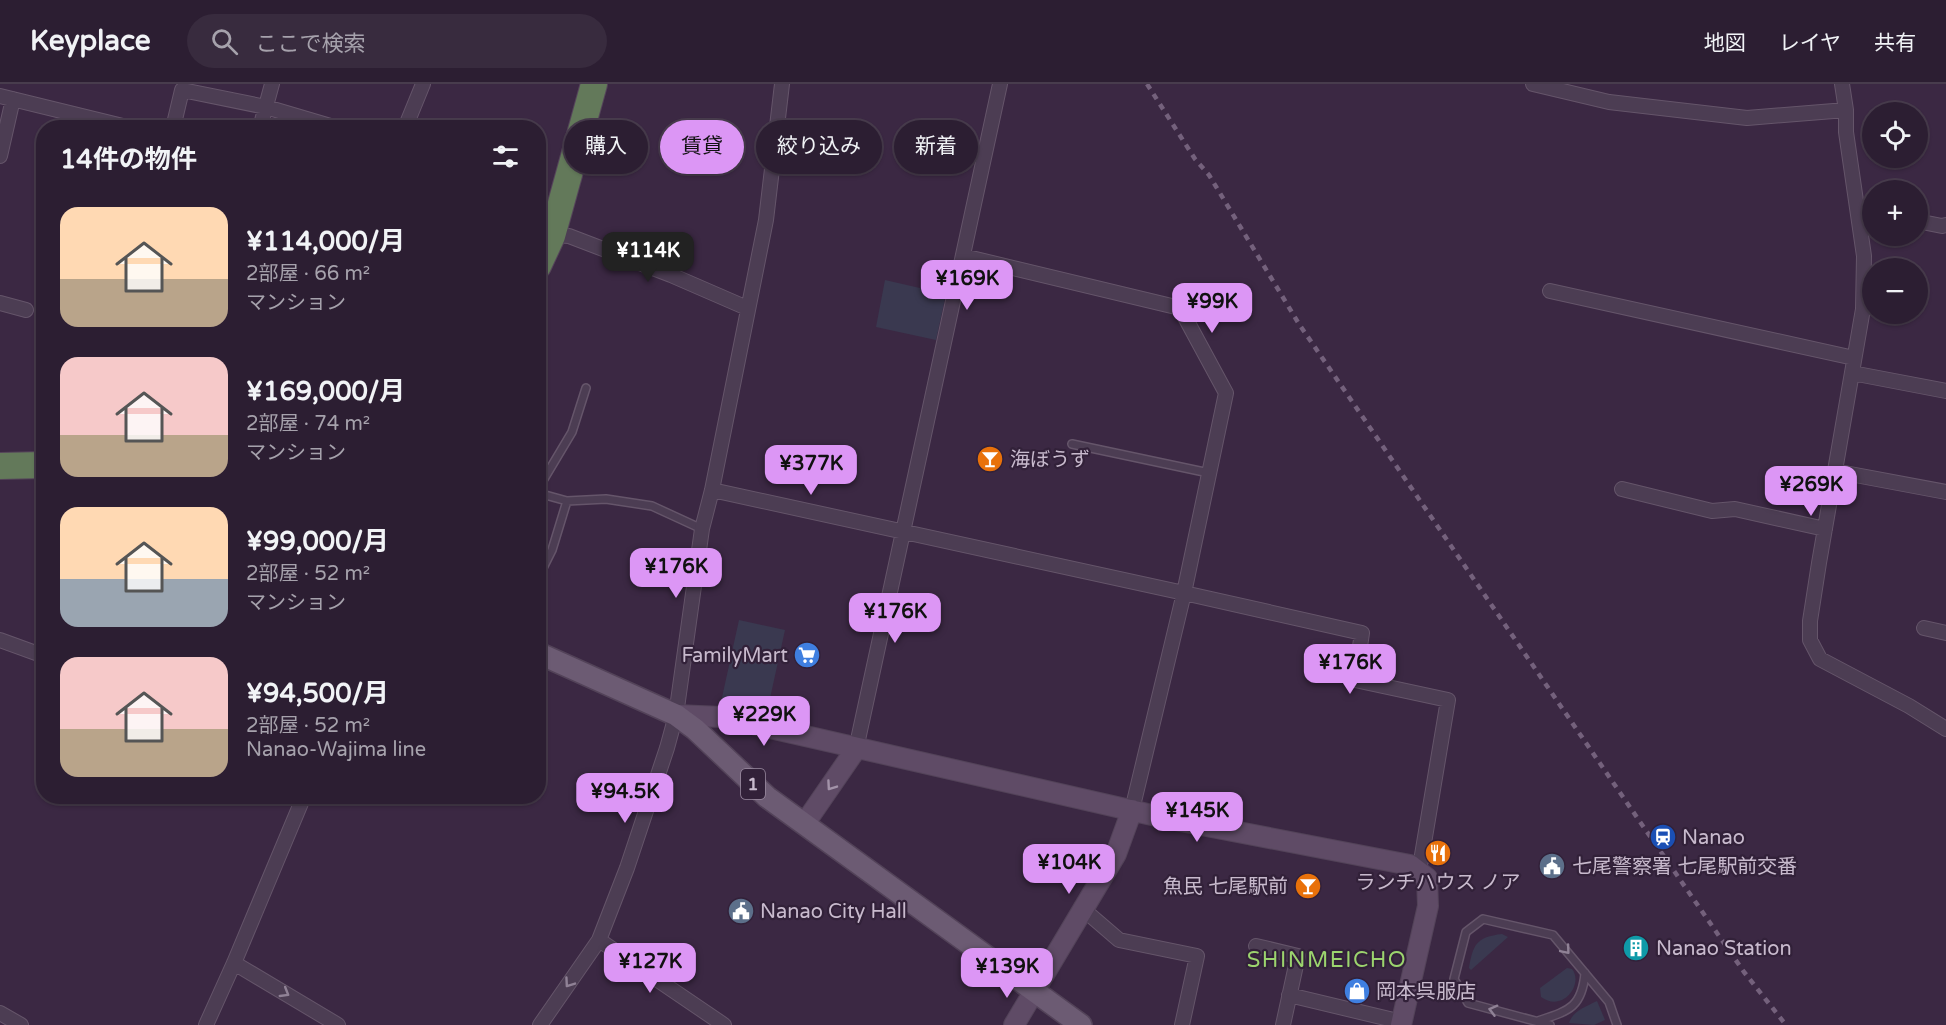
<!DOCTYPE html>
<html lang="ja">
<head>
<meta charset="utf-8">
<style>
	body { margin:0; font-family:"Varela Round","Noto Sans JP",sans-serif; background:#382b3e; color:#f1f3f6; height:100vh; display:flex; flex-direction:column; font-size:22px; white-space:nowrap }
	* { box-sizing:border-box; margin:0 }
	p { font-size:20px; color:#a6a2ac }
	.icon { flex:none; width:33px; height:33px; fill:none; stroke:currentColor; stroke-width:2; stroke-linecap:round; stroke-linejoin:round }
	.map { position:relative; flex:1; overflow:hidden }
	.side { position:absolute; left:36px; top:36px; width:510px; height:684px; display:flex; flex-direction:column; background:#2c1e32; border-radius:24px; box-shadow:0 2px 4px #0004,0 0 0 2px #483c4d }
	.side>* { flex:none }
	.hud { position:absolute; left:564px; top:36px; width:570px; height:54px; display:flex; gap:12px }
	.controls { position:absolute; left:1862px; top:18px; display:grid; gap:12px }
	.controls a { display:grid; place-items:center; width:66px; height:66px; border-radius:50%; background:#2c1e32; box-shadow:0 2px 4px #0004,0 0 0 2px #483c4d; font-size:30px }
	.price { position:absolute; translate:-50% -51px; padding:0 14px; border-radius:12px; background:#dc96f5; color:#111; font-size:20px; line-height:39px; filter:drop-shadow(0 2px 3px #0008) }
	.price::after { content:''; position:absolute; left:50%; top:36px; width:18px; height:14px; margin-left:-9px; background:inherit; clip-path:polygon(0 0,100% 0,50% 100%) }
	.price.current { background:#222; color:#fff }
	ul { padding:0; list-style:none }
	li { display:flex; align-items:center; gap:18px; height:150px; padding:0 24px }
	li span { display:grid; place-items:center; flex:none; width:168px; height:120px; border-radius:18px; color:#555 }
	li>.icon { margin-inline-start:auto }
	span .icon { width:72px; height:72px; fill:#fffc; stroke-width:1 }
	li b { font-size:26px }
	h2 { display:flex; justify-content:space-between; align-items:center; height:72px; padding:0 24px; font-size:26px }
	.pill { padding:0 21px; border-radius:27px; background:#2c1e32; box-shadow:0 2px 4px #0004,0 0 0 2px #483c4d; font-size:21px; line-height:54px }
	.pill.current { background:#dc96f5; color:#111 }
	header { display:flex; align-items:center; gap:36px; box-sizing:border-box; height:84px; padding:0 30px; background:#2c1e32; border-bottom:2px solid #483c4d }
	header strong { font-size:28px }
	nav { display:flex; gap:33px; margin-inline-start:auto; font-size:21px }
	.search { width:420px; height:54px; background:#382b3e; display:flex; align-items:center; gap:15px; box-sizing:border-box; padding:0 21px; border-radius:33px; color:#a6a2ac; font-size:22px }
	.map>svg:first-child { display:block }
</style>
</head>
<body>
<header>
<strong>Keyplace</strong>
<div class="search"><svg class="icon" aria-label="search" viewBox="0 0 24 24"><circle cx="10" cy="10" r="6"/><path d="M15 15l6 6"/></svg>ここで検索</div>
<nav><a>地図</a><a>レイヤ</a><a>共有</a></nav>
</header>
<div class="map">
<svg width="1946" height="941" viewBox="0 0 1946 941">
	<rect width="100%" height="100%" fill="#3b2843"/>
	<path fill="#3a3950" d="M885,196L946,210L936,256L876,243Z
		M739,536L785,546L767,628L721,618Z
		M1502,850L1508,853L1471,886L1469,884C1473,861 1476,853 1502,850Z
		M1567,884L1572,885C1584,900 1563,929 1541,913L1540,904Z
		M1597,917L1605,936L1594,941L1569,939C1573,927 1585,923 1597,917Z"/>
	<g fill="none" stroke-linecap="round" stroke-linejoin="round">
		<defs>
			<path id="lane" d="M1072,360L1209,389
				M538,405L572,348L586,304
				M538,409L567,417
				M538,494L552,466L567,417L606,415L652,422L702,445
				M1538,937C1568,927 1582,924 1585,889
				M1550,941L1468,919L1454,895L1466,848L1483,835L1553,851L1609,918L1617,941"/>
			<path id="street" d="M1533,0L1609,18L1747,34L1846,26
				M1842,0L1846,26V48L1864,172L1863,225L1819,479L1810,537V556L1820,575L1909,622L1946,645
				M0,12L131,44
				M173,44L182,6L266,23L337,44
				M260,44L272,0
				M405,44L423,0
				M0,72L13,15
				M1917,137L1942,142L1946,141
				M538,150L569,152L671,191L747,224
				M963,172L1180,224L1226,309L1184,509L1362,549L1355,596L1448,616L1421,777L1410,781
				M1550,207L1854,274
				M0,219L26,226
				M1852,289L1946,307
				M1834,387L1946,408
				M1622,405L1712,427L1735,425L1825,445
				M712,406L1184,509L1132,726
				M1924,544L1946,549
				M0,556L44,572
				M856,665L1000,0
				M1083,825L1119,856L1197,872L1182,941
				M599,856L724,941
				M1256,862L1298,872L1283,941
				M234,879L338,941
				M1289,911L1402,938
				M0,929L21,941
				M206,941L234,879L304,712
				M540,941L599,856L627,784L667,664L676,631L702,445L712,406L766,136L782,0"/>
			<path id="secondary" d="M676,631L722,633L1165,734L1410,781L1427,794L1428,822L1401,941
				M805,739L856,665
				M1014,941L1116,770L1132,726"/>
			<path id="primary" d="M538,569L676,631L695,645L767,713L1081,941"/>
			<path id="highway" d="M538,182L552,152L594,0
				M0,382L44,381"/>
		</defs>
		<use href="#lane" stroke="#65556a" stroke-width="10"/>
		<use href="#street" stroke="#65556a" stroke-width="16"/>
		<use href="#secondary" stroke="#534359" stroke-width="22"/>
		<use href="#primary" stroke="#534359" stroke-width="24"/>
		<use href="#highway" stroke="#55445a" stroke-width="28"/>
		<use href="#lane" stroke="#4c3d53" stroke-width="7"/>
		<use href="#street" stroke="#4c3d53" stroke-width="14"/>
		<use href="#secondary" stroke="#5f4b66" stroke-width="20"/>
		<use href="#primary" stroke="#6c5b73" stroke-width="21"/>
		<use href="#highway" stroke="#63795a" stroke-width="26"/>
		<path stroke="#74617c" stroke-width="4.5" stroke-dasharray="6 6" stroke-linecap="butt" d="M1147,0L1195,75L1209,91L1299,240L1636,732L1744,888L1786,941"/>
	</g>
	<defs><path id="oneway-chevron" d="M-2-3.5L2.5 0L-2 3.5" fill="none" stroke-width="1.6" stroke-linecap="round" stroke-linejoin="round" transform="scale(1.5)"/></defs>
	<use stroke="#a393a9" href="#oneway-chevron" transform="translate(831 702) rotate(125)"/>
	<g stroke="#908296">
		<use href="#oneway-chevron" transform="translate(1566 866) rotate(50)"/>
		<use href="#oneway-chevron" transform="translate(569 899) rotate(125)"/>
		<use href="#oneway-chevron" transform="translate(285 909) rotate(31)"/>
		<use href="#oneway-chevron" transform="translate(1493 926) rotate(-165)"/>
	</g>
	<defs>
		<symbol id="bar-disc" viewBox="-11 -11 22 22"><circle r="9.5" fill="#e8710a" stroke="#322139"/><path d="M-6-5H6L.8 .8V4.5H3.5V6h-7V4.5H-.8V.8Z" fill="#fff"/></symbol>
		<symbol id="supermarket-disc" viewBox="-11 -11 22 22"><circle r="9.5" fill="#3f7fe0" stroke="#322139"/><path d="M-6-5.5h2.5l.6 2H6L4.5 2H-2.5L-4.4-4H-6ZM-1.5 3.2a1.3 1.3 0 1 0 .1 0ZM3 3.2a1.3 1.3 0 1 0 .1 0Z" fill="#fff"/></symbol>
		<symbol id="station-disc" viewBox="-11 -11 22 22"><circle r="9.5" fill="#1a4fb4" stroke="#322139"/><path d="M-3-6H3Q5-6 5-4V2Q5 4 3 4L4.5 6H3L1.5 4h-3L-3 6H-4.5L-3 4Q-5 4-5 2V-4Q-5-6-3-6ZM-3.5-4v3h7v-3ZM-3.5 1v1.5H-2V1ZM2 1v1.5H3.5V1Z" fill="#fff"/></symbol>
		<symbol id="restaurant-disc" viewBox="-11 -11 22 22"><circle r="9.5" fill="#e8710a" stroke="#322139"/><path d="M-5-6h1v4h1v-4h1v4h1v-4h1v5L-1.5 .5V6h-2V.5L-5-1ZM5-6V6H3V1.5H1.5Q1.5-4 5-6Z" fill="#fff"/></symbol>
		<symbol id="civic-disc" viewBox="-11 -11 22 22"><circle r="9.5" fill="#5c6f8a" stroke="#322139"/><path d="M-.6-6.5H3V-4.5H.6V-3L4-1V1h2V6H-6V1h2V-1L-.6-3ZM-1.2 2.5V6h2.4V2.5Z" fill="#fff"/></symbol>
		<symbol id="building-disc" viewBox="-11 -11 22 22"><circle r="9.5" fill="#0f9aa8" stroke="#322139"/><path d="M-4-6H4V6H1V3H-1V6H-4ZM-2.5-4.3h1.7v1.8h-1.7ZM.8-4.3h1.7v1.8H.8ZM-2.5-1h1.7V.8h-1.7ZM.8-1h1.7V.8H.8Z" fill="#fff"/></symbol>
		<symbol id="shop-disc" viewBox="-11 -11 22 22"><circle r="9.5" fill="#3f7fe0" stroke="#322139"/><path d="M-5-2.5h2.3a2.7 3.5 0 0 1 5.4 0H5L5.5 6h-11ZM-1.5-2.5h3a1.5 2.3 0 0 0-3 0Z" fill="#fff"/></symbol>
	</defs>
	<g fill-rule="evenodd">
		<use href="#bar-disc" x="975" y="360" width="30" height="30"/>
		<use href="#supermarket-disc" x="792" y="556" width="30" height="30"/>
		<use href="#station-disc" x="1648" y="738" width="30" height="30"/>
		<use href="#restaurant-disc" x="1423" y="754" width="30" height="30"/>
		<use href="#civic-disc" x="1537" y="767" width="30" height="30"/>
		<use href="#bar-disc" x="1293" y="787" width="30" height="30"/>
		<use href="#civic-disc" x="726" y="812" width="30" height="30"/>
		<use href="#building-disc" x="1621" y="849" width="30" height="30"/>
		<use href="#shop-disc" x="1342" y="892" width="30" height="30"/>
	</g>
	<g text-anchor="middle" stroke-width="4.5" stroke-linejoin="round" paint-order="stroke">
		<rect fill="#322139" stroke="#9b8ca1" stroke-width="1.5" x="741" y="685" width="24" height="30" rx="4.5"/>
		<g font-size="18" font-weight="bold" fill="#c8bacd">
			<text x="753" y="706">1</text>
		</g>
		<g font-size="20" fill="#c8bacd" stroke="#322139" text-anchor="start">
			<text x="1010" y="382">海ぼうず</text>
			<text x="788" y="578" text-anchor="end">FamilyMart</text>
			<text x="1682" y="760">Nanao</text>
			<text x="1572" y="789">七尾警察署 七尾駅前交番</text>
			<text x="1438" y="805" text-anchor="middle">ランチハウス ノア</text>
			<text x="1288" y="809" text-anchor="end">魚民 七尾駅前</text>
			<text x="760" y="834">Nanao City Hall</text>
			<text x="1656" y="871">Nanao Station</text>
			<text x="1376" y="914">岡本呉服店</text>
		</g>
		<g font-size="22" letter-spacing="1.5" fill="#9cd46e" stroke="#322139">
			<text x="1327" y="883">SHINMEICHO</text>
		</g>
	</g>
</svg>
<div class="controls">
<a><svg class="icon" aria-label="locate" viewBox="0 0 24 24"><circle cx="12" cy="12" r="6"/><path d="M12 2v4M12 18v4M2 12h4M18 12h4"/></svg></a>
<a>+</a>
<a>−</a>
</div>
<b class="price current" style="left:648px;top:199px">¥114K</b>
<b class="price" style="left:967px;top:227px">¥169K</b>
<b class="price" style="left:1212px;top:250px">¥99K</b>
<b class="price" style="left:811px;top:412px">¥377K</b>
<b class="price" style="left:1811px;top:433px">¥269K</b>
<b class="price" style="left:676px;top:515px">¥176K</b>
<b class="price" style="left:895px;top:560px">¥176K</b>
<b class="price" style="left:1350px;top:611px">¥176K</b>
<b class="price" style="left:764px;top:663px">¥229K</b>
<b class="price" style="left:625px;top:740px">¥94.5K</b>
<b class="price" style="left:1197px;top:759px">¥145K</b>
<b class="price" style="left:1069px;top:811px">¥104K</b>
<b class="price" style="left:650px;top:910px">¥127K</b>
<b class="price" style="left:1007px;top:915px">¥139K</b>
<div class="hud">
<a class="pill">購入</a>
<a class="pill current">賃貸</a>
<a class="pill">絞り込み</a>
<a class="pill">新着</a>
</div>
<section class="side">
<h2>14件の物件<svg class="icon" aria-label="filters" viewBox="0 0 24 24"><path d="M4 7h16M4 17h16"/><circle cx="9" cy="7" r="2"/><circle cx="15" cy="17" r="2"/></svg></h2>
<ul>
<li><span style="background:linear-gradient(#ffd9b3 60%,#b9a48a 0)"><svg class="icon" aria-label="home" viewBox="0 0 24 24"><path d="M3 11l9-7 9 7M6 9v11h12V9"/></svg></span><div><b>¥114,000/月</b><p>2部屋 · 66 m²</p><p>マンション</p></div></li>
<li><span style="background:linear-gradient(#f6c9c9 65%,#b9a48a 0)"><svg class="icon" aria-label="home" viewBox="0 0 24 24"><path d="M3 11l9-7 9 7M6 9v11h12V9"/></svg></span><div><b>¥169,000/月</b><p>2部屋 · 74 m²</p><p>マンション</p></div></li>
<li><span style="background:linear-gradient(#ffd9b3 60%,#9aa5b1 0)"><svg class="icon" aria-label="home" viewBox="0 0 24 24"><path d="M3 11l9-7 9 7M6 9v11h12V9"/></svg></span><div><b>¥99,000/月</b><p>2部屋 · 52 m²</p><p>マンション</p></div></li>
<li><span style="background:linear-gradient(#f6c9c9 60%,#b9a48a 0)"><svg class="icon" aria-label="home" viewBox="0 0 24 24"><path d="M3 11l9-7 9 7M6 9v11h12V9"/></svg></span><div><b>¥94,500/月</b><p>2部屋 · 52 m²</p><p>Nanao-Wajima line</p></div></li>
</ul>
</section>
</div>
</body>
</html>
